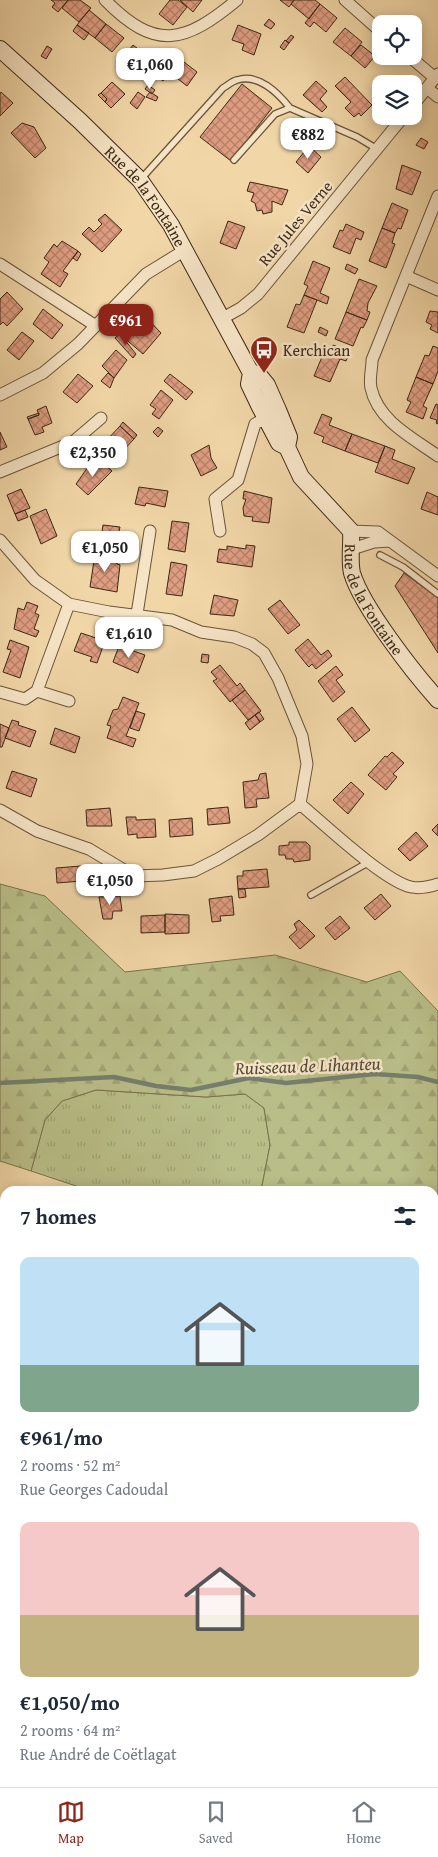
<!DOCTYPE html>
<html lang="en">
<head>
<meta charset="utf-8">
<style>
	body { margin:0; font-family:"Gentium Book Plus",serif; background:#f6f6f7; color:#1f2937; height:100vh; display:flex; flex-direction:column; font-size:19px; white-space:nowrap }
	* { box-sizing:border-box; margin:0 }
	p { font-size:16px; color:#747a83 }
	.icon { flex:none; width:28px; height:28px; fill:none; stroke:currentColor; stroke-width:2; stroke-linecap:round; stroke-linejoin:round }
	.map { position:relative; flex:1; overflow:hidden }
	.drawer { position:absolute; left:0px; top:1186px; width:439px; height:601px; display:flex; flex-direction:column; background:#fff; border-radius:15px 15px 0 0; box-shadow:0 2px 12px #0003 }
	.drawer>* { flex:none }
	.buttons { position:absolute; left:372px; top:15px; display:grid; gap:10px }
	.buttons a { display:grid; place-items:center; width:50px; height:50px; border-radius:10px; background:#fff; box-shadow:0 2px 12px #0003; font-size:25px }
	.price { position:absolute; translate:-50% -42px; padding:0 11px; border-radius:10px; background:#fff; color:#222; font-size:16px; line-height:32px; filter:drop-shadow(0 1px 2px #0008) }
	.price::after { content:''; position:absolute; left:50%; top:30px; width:15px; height:11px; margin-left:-8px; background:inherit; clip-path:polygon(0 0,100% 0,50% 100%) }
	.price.current { background:#8f2418; color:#fff }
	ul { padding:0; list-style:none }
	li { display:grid; align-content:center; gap:10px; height:265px; padding:0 20px }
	li span { display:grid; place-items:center; height:155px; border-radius:10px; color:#555 }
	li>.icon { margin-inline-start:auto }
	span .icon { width:90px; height:90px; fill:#fffc; stroke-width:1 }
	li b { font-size:21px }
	h2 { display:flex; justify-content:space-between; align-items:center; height:60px; padding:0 20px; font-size:21px }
	.tabs { display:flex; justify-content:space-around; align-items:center; height:70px; border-top:1px solid #e0e1e3; background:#fff; font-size:14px; color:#747a83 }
	.tabs a { display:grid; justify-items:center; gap:2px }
	.tabs .current { color:#8f2418 }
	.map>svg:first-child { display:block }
</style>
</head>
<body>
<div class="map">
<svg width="438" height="1787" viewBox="0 0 438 1787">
	<defs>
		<pattern id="grass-tufts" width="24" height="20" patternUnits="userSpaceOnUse" patternTransform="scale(1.25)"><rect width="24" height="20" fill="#b9be88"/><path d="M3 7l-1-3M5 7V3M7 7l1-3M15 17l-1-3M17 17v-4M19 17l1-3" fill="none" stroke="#a0a374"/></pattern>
		<pattern id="forest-firs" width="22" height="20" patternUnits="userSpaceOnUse" patternTransform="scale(1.25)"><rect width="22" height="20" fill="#b9be88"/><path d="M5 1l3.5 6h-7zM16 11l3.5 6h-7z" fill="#a0a374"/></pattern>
		<pattern id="building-cross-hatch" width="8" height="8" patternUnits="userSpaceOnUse" patternTransform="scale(1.25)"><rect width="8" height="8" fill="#df9d81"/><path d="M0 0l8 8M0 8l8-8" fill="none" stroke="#b68068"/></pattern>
	</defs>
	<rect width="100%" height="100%" fill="#f1d6a7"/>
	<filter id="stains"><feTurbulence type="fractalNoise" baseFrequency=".004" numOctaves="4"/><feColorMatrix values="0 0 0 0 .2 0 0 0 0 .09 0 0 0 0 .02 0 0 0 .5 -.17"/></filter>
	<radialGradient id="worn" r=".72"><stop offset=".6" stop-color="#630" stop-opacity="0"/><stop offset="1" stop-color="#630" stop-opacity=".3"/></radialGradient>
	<path fill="url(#grass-tufts)" stroke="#7a734d" d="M96,1090L206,1097L245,1094L264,1108L270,1145L261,1191H91L31,1171L45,1120L62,1101Z
		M434,1195L438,1197V1365L434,1367Z
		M0,1519L5,1521V1580L0,1578Z
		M5,1729V1782L34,1783L27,1787H0V1732Z"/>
	<path fill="url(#forest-firs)" stroke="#7a734d" d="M0,884L45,896L125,972L275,955L367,982L400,971L438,1011V1197L434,1195V1191H261L270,1145L264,1108L245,1094L206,1097L96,1090L62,1101L45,1120L31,1171L0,1161Z
		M434,1704L438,1706V1764L434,1762Z"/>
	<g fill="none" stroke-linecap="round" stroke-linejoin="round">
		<path stroke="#757f6d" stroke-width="4.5" d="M0,1083L114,1077L156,1086L191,1090L249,1078L286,1083L375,1074L418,1077L438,1082"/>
	</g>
	<path fill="url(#building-cross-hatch)" stroke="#3c2812" d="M51,0H68L58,12L52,7L55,3Z
		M68,0H80L91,8L79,22L62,8Z
		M170,0H178L187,7L173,25L159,14Z
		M180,0H202L193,12Z
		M280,0H294L289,7Z
		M294,0H315L320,4L309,19L291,4Z
		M320,4L337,18L326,32L314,22L310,27L305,23Z
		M89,10L106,24L95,38L77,25Z
		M269,19L275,24L271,29L264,25Z
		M106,24L124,38L112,52L95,38Z
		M77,25L89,33L84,40L73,31Z
		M238,25L261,34L254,55L242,50L244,44L232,40Z
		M345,28L362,42L351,56L333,42Z
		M291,35L294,37L289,43L286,41Z
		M285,40L289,43L284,50L280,47Z
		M133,45L151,59L140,73L122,59Z
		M361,45L375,56L365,68L351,56Z
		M47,46L52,49L46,59L41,56Z
		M156,52L174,67L163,81L145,67Z
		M180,59L197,72L187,86L169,72Z
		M345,77L372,105L361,116L359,113L354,117L345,108L351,102L335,86Z
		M316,81L327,91L320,99L327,107L322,112L303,95Z
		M112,82L125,94L111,108L105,102L107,99L101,93Z
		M242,84L272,108L231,161L200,137Z
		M148,85L155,90L152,94L145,89Z
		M1,92L13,103L0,116V94Z
		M138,92L145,97L137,109L130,103Z
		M150,92L158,97L156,101L146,97Z
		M101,93L107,99L105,102L98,95Z
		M22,123L34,127L46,148L35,158L11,133Z
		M421,138L428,142L424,149L416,145Z
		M309,146L321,157L308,173L296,162Z
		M402,165L421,172L412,195L396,189Z
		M250,182L288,190L282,205L272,201V212L263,214L262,210L257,211L255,203L251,201L254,193L247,191Z
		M392,203L408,210L401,229L398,228L395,233L382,228Z
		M105,214L122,230L102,252L82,234L89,227L94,232L102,224L98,220Z
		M228,221L245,227L236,249L220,243Z
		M346,224L364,232L361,240L356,238L350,254L333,247L340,230L343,231Z
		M382,228L395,233L392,243L395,244L386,268L369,261Z
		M62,241L78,251L63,271L68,274L60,287L41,274L49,262L44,258L54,244L57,247Z
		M78,251L81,254L77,261L73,258Z
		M313,261L330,268L320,293L329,297L327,304L304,295L308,286L304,284Z
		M347,264L358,269L355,274L345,269Z
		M359,279L377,286L368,303L367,311L370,312L367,320L346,312Z
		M7,292L23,309L7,326L3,322L0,325V299Z
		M304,295L317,300L304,333L287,327L296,304L300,305Z
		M43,309L63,325L52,339L33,324Z
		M430,311L438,312V333L430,329L432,325L426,322Z
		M141,312L161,333L143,354L122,336Z
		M346,312L367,320L363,328L361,327L353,346L335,339Z
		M320,327L328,331L326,336L318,332Z
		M22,332L34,341L19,360L7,350Z
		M120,334L136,354L133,358L115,338Z
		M333,345L350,352L346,361L340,359L330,382L314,376L324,352L329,354Z
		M433,346L438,348V371L433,384L416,377L425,355L429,356Z
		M116,350L127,360L114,378L102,366Z
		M108,373L114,378L110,388L101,381Z
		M78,374L93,386L77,403L63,392Z
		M170,374L193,392L186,400L164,381Z
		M416,377L433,384L423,406L427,408L423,419L406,412L411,402L407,400Z
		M161,390L173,400L159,419L152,414L156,409L150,405Z
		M436,404L438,405V424L436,423L437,420L430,418Z
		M46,406L52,423L42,427L44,432L35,435L28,419L39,415L37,410Z
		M39,413V415L28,419L27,417Z
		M322,414L332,418L329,425L352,434L345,451L322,442L324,437L314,433Z
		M123,422L137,435L134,439L120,426Z
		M120,426L134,439L119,455L105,442Z
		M158,427L163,431L158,437L153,432Z
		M0,432L7,447L0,450Z
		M352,434L385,446L378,463L345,451Z
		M209,445L211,458L217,468L201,476L191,455Z
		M385,446L395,450L392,459L415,468L408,484L375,472Z
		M102,462L112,471L88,495L76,484L90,464L96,470Z
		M139,487L168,491L165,507L146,503L145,506L135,504Z
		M21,489L30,508L15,514L7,495Z
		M244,491L272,498L269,523L252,521L253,517L244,516L243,508L246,499H243Z
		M427,492L438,497V515L421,509Z
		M46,509L57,536L41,544L30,516Z
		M25,510L28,517L18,521L15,514Z
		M172,521L189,523L185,552L168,549Z
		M103,525L120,527L113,557L95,554L97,546H100Z
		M246,545L255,546L252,567L217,562L219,549L227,550V546L246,549Z
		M95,554L118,558L117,564L120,565L117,592L90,587Z
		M171,562L187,565L182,596L166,594Z
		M404,573L438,598V653L395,586Z
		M214,595L238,600L234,616L210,614Z
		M280,600L300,625L288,634L268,609Z
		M27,602L38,606L35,613L39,615L34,629L39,631L36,637L14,629L18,608L24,610Z
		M81,633L105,641L97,663L90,661L92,657L74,651Z
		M308,639L321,655L328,650L332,656L316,669L312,664L309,667L307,665L295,650Z
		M10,640L29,647L20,678L3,672L11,650L7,649Z
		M119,646L145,655L138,673L113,662Z
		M202,654L209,655L208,663L201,662Z
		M220,665L237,686L240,683L245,690L230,702L213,681L217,679L211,672Z
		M336,666L343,675L336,680L345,692L333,702L318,681Z
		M245,690L261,711L248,720L232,700Z
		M123,697L139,703L126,736L136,739L133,747L107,738L111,726L107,725L113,710L118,709Z
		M352,707L370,730L355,742L337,719Z
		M136,711L145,714L139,731L130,728Z
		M259,712L264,719L260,722L255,715Z
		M255,715L260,722L250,730L245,723Z
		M12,720L19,722L18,725L36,731L30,747L5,738Z
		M0,724L9,728L2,747H0Z
		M55,728L80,737L75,753L50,744Z
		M392,752L404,763L393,774L397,777L386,790L368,775L385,756L387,757Z
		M12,771L37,779L31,797L6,788Z
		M266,773L269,798L256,799L257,807L245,808L243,782L258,780L260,774Z
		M351,782L364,794L348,814L333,800Z
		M228,807L230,823L208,825L207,809Z
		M110,808L112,826H87L86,810Z
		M126,817H136V820L155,819L156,837L137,838V834L128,835Z
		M192,818L193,835L170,837L169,820Z
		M438,824V836L432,830Z
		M416,832L428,846L410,861L398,849Z
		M289,842H306L310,846V860L294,862L293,859H286L285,855H279V846L289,845Z
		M81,866L82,881L57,883L56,868Z
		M267,869L269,887L238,889L237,876H243V871Z
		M238,889H245L246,897L239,898Z
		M381,894L391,906L375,920L364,908Z
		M120,896L122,911H113L112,919H103L99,897Z
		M232,896L234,915L220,916L221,921L212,922L209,899Z
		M165,914L189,915V933L165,934Z
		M165,915V932L141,933V916Z
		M340,916L350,928L335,940L325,928Z
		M299,920L315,936L300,949L289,937L297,930L294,924Z"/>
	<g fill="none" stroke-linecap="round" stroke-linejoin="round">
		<defs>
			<path id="service" d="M234,160L275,114L290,108L357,137L377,149
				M141,179L223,88C227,86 232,81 237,80C259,73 278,93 290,108
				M380,555L403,567L438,594
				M311,895L369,862"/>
			<path id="minor" d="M105,0C156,52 185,43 237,0
				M345,0L381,32
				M409,56L435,78
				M427,88L438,97
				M414,104L438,74
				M438,196L372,360C372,369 369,379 371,388C378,421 413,438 438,456
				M0,264L96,326
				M406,276L438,290
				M223,318L241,308L258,294L404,116
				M0,395L43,373L78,344L146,274L185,250
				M0,472L73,442L101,418
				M220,531L215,499L238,480L255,424L270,415
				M351,531L378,532L438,576
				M0,540L35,580L69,604L109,612L172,620L201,632L234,637L252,644L264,653L278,678L302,736L307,764L300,804C324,824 384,881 411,887C421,889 429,887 438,884
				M352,549L374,542L390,541
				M137,614L150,531
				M37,691L69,604
				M0,692L25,699L37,691L69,701
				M0,810L37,831L89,849L134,876L163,875L194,871L218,859L258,835L300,804"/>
			<g id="secondary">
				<path id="s1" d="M0,49L80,121L140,180L171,225L251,373L249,384L260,407L279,443L287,447"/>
				<path id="s2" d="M251,373L258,374L267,385L278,410L289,437L287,447L301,477L351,531C352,543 349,561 352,573C362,607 414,673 438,700"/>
				<path d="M434,1348L438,1347"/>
				<path d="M0,1785L5,1782"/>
			</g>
		</defs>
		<use href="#service" stroke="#695437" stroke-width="8"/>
		<use href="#minor" stroke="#695437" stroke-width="13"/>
		<use href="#secondary" stroke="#3c2812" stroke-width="18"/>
		<use href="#service" stroke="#f6e4c6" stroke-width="5.5"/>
		<use href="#minor" stroke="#f6e4c6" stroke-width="11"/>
		<use href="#secondary" stroke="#f6e4c6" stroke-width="16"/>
	</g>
	<defs>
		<symbol id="bus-pin" viewBox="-11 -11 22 30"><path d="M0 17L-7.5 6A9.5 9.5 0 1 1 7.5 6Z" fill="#8f2418" stroke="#f6e4c6"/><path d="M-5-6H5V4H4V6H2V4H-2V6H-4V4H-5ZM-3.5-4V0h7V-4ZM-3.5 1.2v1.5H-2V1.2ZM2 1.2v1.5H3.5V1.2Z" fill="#fff"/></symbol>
	</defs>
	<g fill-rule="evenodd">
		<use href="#bus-pin" x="248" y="334" width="32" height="43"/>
	</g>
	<g text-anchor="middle" stroke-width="5" stroke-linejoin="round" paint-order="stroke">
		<g font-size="16" fill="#3c2812" stroke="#f6e4c6">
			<text dy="6" stroke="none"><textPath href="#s1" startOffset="208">Rue de la Fontaine</textPath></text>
			<text transform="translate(295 223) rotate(-50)" y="6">Rue Jules Verne</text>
			<text dy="6" stroke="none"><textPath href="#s2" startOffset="269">Rue de la Fontaine</textPath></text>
		</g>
		<g font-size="16" fill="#3c2812" stroke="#f6e4c6" text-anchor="start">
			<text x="283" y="356">Kerchican</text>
		</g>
		<g font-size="18" font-style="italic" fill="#544c38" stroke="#f6e4c6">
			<text transform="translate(308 1066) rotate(-2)" y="6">Ruisseau de Lihanteu</text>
		</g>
	</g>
	<rect width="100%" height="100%" filter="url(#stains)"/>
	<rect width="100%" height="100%" fill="url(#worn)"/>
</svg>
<div class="buttons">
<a><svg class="icon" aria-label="locate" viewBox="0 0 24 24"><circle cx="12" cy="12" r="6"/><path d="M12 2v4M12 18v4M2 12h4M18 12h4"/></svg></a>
<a><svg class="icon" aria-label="layers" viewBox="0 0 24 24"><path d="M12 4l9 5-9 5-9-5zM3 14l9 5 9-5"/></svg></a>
</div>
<b class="price" style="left:150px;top:90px">€1,060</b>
<b class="price" style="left:308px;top:160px">€882</b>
<b class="price current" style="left:126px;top:346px">€961</b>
<b class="price" style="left:93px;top:478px">€2,350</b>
<b class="price" style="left:105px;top:573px">€1,050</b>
<b class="price" style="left:129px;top:659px">€1,610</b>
<b class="price" style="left:110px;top:906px">€1,050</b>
<section class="drawer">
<h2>7 homes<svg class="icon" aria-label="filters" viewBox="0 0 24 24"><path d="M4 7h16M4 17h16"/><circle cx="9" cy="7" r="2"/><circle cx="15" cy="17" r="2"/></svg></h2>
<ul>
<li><span style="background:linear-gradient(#bfe0f5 70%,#7fa58c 0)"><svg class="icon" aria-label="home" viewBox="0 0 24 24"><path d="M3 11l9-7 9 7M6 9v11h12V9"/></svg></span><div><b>€961/mo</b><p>2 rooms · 52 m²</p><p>Rue Georges Cadoudal</p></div></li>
<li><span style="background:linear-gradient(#f6c9c9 60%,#c2b280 0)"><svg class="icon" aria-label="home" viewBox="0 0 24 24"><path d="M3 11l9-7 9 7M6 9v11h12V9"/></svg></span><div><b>€1,050/mo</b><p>2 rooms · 64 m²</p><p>Rue André de Coëtlagat</p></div></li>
</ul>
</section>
</div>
<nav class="tabs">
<a class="current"><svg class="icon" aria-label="map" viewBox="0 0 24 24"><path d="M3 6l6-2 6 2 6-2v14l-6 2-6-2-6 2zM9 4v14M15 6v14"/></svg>Map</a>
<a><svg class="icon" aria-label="saved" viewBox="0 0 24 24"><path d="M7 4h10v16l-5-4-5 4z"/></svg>Saved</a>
<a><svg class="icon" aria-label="home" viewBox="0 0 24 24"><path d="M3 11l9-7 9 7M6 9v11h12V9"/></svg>Home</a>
</nav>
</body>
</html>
